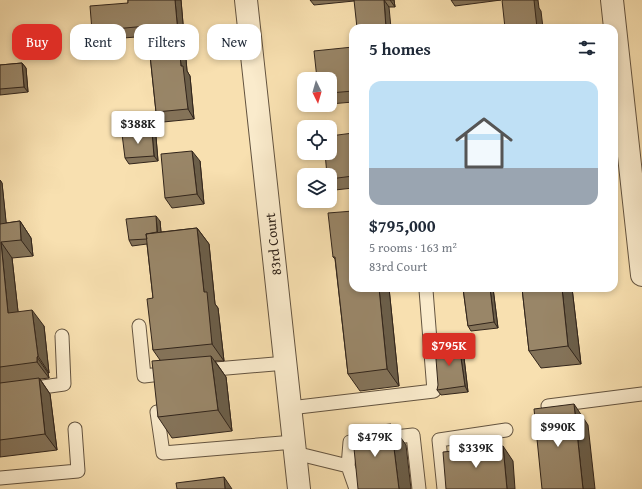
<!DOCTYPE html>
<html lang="en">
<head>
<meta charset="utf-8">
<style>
	body { margin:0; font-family:"Gentium Book Plus",serif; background:#f2f2f3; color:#1f2937; height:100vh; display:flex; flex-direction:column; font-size:15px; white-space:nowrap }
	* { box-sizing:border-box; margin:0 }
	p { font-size:13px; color:#747a83 }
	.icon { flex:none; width:22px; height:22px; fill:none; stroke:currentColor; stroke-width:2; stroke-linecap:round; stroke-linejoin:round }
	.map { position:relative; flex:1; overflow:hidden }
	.drawer { position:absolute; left:349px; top:24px; width:269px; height:268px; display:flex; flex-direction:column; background:#fff; border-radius:12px; box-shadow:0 2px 6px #0003 }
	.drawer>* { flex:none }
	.banner { position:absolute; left:12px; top:24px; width:277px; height:36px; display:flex; gap:8px }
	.needle { width:26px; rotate:175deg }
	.buttons { position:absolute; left:297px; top:72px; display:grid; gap:8px }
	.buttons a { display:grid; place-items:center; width:40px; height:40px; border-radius:8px; background:#fff; box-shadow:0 2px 6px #0003; font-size:20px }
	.price { position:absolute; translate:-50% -34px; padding:0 9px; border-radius:4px; background:#fff; color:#222; font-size:13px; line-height:26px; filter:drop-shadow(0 1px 2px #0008) }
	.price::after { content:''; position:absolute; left:50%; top:24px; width:12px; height:9px; margin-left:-6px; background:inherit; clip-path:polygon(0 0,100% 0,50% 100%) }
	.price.current { background:#d93025; color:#fff }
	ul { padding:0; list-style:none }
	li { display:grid; align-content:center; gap:8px; height:212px; padding:0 20px }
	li+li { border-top:1px solid #e0e1e3 }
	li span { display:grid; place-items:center; height:124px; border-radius:12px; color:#555 }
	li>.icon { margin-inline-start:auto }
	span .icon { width:72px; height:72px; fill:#fffc; stroke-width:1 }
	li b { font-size:17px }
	h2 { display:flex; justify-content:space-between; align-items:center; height:48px; padding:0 20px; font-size:17px }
	.tag { padding:0 14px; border-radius:12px; background:#fff; box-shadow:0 2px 6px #0003; font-size:14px; line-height:36px }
	.tag.current { background:#d93025; color:#fff }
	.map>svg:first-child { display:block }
</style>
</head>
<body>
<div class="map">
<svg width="642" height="489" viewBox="0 0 642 489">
	<rect width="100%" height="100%" fill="#f8e0b0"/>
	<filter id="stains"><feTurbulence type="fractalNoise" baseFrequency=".005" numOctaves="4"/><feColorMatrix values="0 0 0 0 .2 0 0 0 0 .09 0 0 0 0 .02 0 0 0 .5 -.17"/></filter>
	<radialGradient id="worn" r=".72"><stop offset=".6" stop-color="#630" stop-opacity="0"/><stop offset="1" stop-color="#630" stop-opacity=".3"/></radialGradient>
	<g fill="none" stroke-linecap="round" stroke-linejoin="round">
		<defs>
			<path id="service" d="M139,326L144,376L170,373
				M204,370L286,363
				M0,393L64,384L62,336
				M548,406L642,394
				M290,408L434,391L426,290
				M157,412L163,453L294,442
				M295,453L348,466L356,489
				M348,466L350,442L413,435L419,489
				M0,478L78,471L75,429
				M444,489L439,440L506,430"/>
			<path id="minor" d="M246,0L299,489
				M612,0L642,275"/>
		</defs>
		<use href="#service" stroke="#645440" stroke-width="15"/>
		<use href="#minor" stroke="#645440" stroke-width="24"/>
		<use href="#service" stroke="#faebcc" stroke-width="13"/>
		<use href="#minor" stroke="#faebcc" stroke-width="22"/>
	</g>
	<path fill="#847359" stroke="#32251b" d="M128,0H181L187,71L190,76L194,119L163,122L156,112L148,36L99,40L92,31L128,3Z
		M310,0H394L395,7H389L354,1L314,5Z
		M451,0H501L455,6Z
		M353,47V102L330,104V79Z
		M22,63L26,68L28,92L0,95V65Z
		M353,133V188L335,190L330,182V175Z
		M156,137L158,161L129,164L125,158Z
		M200,161L204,204L172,208L165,198Z
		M0,180L2,183L6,223L20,221L31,238L33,256L12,258L18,312L44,326L49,373H48L49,378L40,379L50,394L57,450L0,457Z
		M353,211V288H389L399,386L360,391L348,374L335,259L333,257Z
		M160,221L161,232L197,228L209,244L215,304L218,308L224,361H215L226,377L232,431L172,438L158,417L160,360L153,350V298L147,244L132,246L129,240Z
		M463,288H493L498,328L471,331L468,326Z
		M522,288H572L581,364L541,368L529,351Z
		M459,344L463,349L468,392L441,395L437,390Z"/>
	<path fill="#6b5e49" stroke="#32251b" d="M175,0H181L187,71L190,76L194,119L188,109L181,66Z
		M384,0L389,7L391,28H386Z
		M390,0H394L395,7Z
		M532,0H538L539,8L541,11L543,28H537Z
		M22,63L26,68L28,92L24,87Z
		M152,132L156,137L158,161L154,156Z
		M192,151L200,161L204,204L197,194Z
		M0,180L2,183L8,240L0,229Z
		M156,216L160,221L162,243L158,237Z
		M20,221L31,238L33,256L21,240Z
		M197,228L209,244L215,304L218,308L224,361L212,344L204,292Z
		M1,242L12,258L20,329L8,313Z
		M379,288H389L399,386L387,369Z
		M490,288H493L498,328L494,322Z
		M562,288H572L581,364L568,346Z
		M32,310L44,326L49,373L38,356Z
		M459,344L463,349L468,392L465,386Z
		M211,356L226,377L232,431L218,410Z
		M37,357L48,373L49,378L37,362Z
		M39,378L50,394L57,450L45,434Z
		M574,404L588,425L595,489H583Z
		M391,424L406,445L411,489H399Z
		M503,446L513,461L515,489H507Z
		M224,477L232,489H225Z"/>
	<path fill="#998668" stroke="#32251b" d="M128,0H175L181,66H183L188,109L156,112L147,26L92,31L90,6L128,3Z
		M354,0H384L386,28H357Z
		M502,0H534L537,28H505Z
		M353,47V91L330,93V79H317L314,51Z
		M22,63L24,87L0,89V65Z
		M152,132L154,156L125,158L122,134Z
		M353,133V176L330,179V175H327L325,153H330V136Z
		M192,151L197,194L165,198L161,154Z
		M353,211V288H379L387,369L348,374L335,257H333L328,213Z
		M156,216L157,232L146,234L147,239L129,240L126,219Z
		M20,221L21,240L1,242L8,313L32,310L38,356L37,357V362L0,367V224Z
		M197,228L204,292H207L212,344L153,350L147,299L153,298L146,234Z
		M463,288H490L494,322L468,326Z
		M522,288H562L568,346L529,351Z
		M459,344L465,386L437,390L438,385L435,346Z
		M211,356L218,410L158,417L152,361Z
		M39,378L45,434L0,440V383Z
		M574,404L583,489H542L534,409Z
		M391,424L399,489H358L352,428Z
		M503,446L507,489H446L443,452Z
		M224,477L225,489H177L176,483Z"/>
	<g text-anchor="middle" stroke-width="3.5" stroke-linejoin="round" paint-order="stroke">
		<g font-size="14" fill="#32251b" stroke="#faebcc">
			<text transform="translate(273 244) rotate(-96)" y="5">83rd Court</text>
		</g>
	</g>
	<rect width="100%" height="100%" filter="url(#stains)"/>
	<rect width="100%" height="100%" fill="url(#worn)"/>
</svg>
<div class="buttons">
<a><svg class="needle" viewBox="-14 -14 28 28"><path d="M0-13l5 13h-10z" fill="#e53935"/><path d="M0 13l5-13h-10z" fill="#747a83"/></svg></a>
<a><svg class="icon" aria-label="locate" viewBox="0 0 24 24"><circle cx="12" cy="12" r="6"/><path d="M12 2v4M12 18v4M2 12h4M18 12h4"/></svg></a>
<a><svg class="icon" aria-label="layers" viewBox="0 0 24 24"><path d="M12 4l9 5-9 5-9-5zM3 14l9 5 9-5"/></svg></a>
</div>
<b class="price" style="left:138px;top:145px">$388K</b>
<b class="price current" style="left:449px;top:367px">$795K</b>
<b class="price" style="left:558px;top:448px">$990K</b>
<b class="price" style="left:375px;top:458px">$479K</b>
<b class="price" style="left:476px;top:469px">$339K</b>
<div class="banner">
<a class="tag current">Buy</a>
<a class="tag">Rent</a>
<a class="tag">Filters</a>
<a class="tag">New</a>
</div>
<section class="drawer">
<h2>5 homes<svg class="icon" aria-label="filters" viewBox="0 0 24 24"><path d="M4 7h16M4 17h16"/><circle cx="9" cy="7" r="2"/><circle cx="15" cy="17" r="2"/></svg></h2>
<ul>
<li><span style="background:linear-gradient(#bfe0f5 70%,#9aa5b1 0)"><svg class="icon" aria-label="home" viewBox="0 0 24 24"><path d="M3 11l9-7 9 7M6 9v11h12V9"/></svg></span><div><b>$795,000</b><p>5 rooms · 163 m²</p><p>83rd Court</p></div></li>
</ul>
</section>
</div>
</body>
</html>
